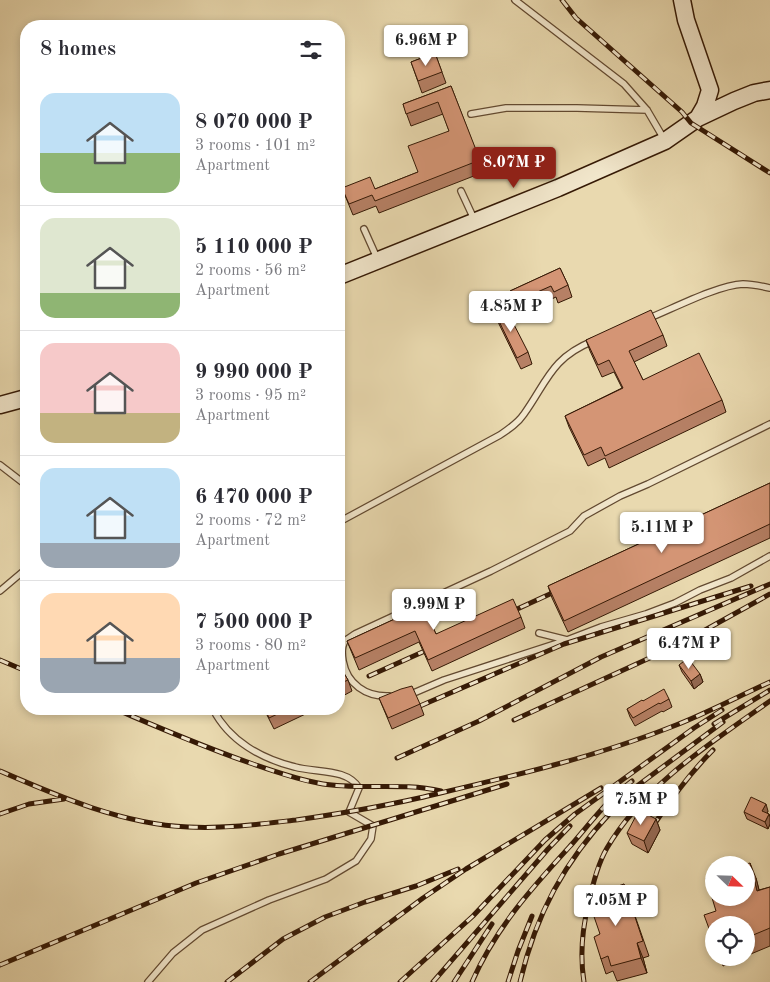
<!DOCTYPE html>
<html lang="en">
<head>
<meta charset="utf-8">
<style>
	body { margin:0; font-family:"Old Standard TT",serif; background:#f2f2f3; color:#2b2b33; height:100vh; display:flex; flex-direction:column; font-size:19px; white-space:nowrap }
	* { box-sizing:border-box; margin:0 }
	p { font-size:16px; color:#7c7c81 }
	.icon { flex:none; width:28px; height:28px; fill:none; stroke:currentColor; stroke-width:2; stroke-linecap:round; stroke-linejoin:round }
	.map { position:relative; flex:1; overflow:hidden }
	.sheet { position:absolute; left:20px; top:20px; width:325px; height:695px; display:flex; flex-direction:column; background:#fff; border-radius:20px; box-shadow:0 2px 8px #0003 }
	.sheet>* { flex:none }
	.needle { width:32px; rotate:113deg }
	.buttons { position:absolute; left:705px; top:856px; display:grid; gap:10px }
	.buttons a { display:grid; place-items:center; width:50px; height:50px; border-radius:50%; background:#fff; box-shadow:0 2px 8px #0003; font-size:25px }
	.price { position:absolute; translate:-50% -42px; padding:0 11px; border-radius:5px; background:#fff; color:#222; font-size:16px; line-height:32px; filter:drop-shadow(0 1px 2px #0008) }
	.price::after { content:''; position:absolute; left:50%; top:30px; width:15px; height:11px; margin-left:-8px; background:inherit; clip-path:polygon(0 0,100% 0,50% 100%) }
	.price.current { background:#8f2418; color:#fff }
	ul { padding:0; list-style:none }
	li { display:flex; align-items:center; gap:15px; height:125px; padding:0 20px }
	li+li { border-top:1px solid #e1e1e2 }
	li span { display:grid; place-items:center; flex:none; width:140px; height:100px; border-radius:15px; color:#555 }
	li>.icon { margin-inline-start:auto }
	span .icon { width:60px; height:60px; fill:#fffc; stroke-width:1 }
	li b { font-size:21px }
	h2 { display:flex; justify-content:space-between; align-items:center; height:60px; padding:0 20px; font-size:21px }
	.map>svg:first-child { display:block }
</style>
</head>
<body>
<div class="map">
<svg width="770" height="982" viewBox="0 0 770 982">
	<rect width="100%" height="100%" fill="#e9d9af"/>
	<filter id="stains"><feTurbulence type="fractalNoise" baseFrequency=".004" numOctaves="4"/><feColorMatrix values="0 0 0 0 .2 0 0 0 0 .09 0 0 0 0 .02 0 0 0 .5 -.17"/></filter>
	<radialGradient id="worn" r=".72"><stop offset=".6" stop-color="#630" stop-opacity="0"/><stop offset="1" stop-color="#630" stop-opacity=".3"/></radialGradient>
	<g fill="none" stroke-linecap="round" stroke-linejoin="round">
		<defs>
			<path id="lane" d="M515,0L624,84L647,110L664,139
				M471,114L506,108H577L647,110
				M461,191L474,219
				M364,229L377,258
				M647,319C672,309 718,285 743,284C752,284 761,286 770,288
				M0,465L26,485
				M339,522L500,435C509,429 518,423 524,414C547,382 551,358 593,341
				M0,591L26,569
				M539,633L567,640L601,627L646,614L675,603L700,590L731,578L770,556
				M409,695L444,680L567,640
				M389,696C366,697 347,684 343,661C342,655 341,647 345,641C347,639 352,636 355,634L491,571L570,531L584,516L620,496L648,484L770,424
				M148,982L173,953L202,930L269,900L326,879L356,861L371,839L373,826L349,812L359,788C347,768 316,773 295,767C262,759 229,741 213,709"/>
			<path id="secondary" d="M682,0L686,20L710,90L705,106L698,118
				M339,276L558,188L665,141L698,118L734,101L754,93L770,90
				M0,405L26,398"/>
		</defs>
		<use href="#lane" stroke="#624930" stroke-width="8"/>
		<use href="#secondary" stroke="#351905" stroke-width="19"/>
		<use href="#lane" stroke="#f1e6cb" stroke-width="5.5"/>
		<use href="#secondary" stroke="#f1e6cb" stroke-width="16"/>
		<defs>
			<path id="rail" d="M562,0L576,18L682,112L691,123L770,173
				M504,615L563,588
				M0,660L26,671
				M369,676L436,646
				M420,706L564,644L751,586
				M115,709C160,728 206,748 253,764C276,772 299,780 323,784C362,790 402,782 441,791
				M514,720L678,645L770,594
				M714,724L770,690
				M397,758L479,721L601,657L770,584
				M0,771C60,797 122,824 188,827C225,829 260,824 296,820C338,814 379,807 419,798C504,778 590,759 671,727C705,714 737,697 770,682
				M629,792L723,722
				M0,814L29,804L64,799
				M653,826C671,799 690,773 713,750
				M0,965L196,883L279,854L507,784
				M227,982L283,939L325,917L365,902L416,886L458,869
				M310,982L423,898L466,869L601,788
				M400,982L473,916L545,840L575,814L694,728L722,710
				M433,982L548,849L570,826
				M454,982L492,924
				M472,982C496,927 532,888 572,844C591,822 609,798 632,781
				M508,982L518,951L532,916
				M520,982C536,914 564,862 612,811
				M584,982C580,957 582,931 588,906C592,887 597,865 607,848C643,786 712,742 770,701"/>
		</defs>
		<use href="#rail" stroke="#351905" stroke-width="5"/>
		<use href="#rail" stroke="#f1e6cb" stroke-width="3" stroke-dasharray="9" stroke-linecap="butt"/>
	</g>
	<path fill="#b68065" stroke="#351905" d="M435,53L446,83L422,93L411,62Z
		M451,86L484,172L379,213L376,206L353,215L342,188L375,189L418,172L449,131L443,114L411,126L403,104Z
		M560,268L568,285L572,297L558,303L556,297L519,314L510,291Z
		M495,313L528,352L532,364L521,369L499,324Z
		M663,335L667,346L634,362L643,380L722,400L726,412L609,468L605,458L588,466L569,427L565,416L622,388L614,372L602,377L590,351L586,340Z
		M770,483V538L568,632L552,598L548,586Z
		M423,606L436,634L521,617L525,628L432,671L419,642L359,670L347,641Z
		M339,665L348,680L352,691L339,698Z
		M679,665L700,674L703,682L694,689L682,672Z
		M379,698L420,704L424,715L392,729Z
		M669,699L672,707L663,712L662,711L635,726L630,717L627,709L643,701Z
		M264,709H316L274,729Z
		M768,811L767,813L769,814L770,817V824L768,829L747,819L744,812Z
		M656,819L660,830L648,853L632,844L627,833Z
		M756,878L759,890L770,887V946L746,956V925L716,911Z
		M624,884L649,956L643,958L647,973L617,981L613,971L606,974L601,959L599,900Z
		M720,958H743L723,966Z"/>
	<path fill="#946852" stroke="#351905" d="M700,674L703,682L694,689L691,681Z
		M766,804L768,811L765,818L762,811Z
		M769,814L770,817V824L768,829L765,822Z
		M656,819L660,830L648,853L644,841Z
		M750,863L756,878L763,906L757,891Z
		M637,943L643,958L647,973L641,958Z"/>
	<path fill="#d49575" stroke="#351905" d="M435,53L442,72L418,81L411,62Z
		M451,86L480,160L375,201L372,195L349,204L342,188L370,177L375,189L418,172L408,146L449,131L438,102L406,114L403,104Z
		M560,268L568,285L554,292L551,286L515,302L510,291Z
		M505,307L528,352L517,358L495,313Z
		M651,310L663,335L629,351L643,380L699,353L722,400L605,456L601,447L584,455L565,416L623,388L609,360L598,365L586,340Z
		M770,483V524L564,621L548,586Z
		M513,599L521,617L428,660L415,631L355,658L347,641L423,606L436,634Z
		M688,658L700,674L691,681L679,665Z
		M339,665L348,680L339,684Z
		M412,686L420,704L388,718L379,698L401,689Z
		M664,689L669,699L660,704L659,703L633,718L627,709L642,700L643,701Z
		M265,709H288L269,718Z
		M751,797L766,804L762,811L769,814L765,822L744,812Z
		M639,810L656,819L644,841L627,833Z
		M750,863L757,891L770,887V928L746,938V925H714V942L704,915L716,911L706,878L714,875V898H746V865H743Z
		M624,884L643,941L637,943L641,958L611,966L608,956L601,959L594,937L600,934L590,905L599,900L597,893Z"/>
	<rect width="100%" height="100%" filter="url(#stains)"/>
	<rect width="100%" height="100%" fill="url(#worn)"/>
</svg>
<div class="buttons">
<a><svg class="needle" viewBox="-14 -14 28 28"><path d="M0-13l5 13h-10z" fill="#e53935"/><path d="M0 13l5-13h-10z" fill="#7c7c81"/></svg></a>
<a><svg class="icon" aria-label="locate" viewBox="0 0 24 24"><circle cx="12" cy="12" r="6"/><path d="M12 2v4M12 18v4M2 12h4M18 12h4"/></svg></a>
</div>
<b class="price" style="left:426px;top:67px">6.96M ₽</b>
<b class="price current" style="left:514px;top:189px">8.07M ₽</b>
<b class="price" style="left:511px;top:333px">4.85M ₽</b>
<b class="price" style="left:662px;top:554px">5.11M ₽</b>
<b class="price" style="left:434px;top:631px">9.99M ₽</b>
<b class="price" style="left:689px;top:670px">6.47M ₽</b>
<b class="price" style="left:641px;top:826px">7.5M ₽</b>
<b class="price" style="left:616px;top:927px">7.05M ₽</b>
<section class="sheet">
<h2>8 homes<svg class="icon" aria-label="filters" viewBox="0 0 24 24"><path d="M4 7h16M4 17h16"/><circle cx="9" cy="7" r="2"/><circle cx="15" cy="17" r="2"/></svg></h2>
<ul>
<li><span style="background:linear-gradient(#bfe0f5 60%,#8fb573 0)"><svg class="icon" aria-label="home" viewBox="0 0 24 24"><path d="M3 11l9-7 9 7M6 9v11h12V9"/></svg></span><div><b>8 070 000 ₽</b><p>3 rooms · 101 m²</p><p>Apartment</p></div></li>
<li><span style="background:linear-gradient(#dfe7d0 75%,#8fb573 0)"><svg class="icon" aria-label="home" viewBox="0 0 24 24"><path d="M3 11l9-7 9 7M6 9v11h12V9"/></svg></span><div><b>5 110 000 ₽</b><p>2 rooms · 56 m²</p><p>Apartment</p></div></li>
<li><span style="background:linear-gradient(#f6c9c9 70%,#c2b280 0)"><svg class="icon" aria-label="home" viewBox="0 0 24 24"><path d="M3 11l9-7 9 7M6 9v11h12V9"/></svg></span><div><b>9 990 000 ₽</b><p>3 rooms · 95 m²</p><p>Apartment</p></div></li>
<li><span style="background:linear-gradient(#bfe0f5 75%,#9aa5b1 0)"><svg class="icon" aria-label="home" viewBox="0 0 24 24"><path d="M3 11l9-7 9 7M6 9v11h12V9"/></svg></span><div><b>6 470 000 ₽</b><p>2 rooms · 72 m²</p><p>Apartment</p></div></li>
<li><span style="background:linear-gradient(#ffd9b3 65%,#9aa5b1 0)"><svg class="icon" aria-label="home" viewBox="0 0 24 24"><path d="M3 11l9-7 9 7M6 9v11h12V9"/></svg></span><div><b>7 500 000 ₽</b><p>3 rooms · 80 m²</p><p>Apartment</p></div></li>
</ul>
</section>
</div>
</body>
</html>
